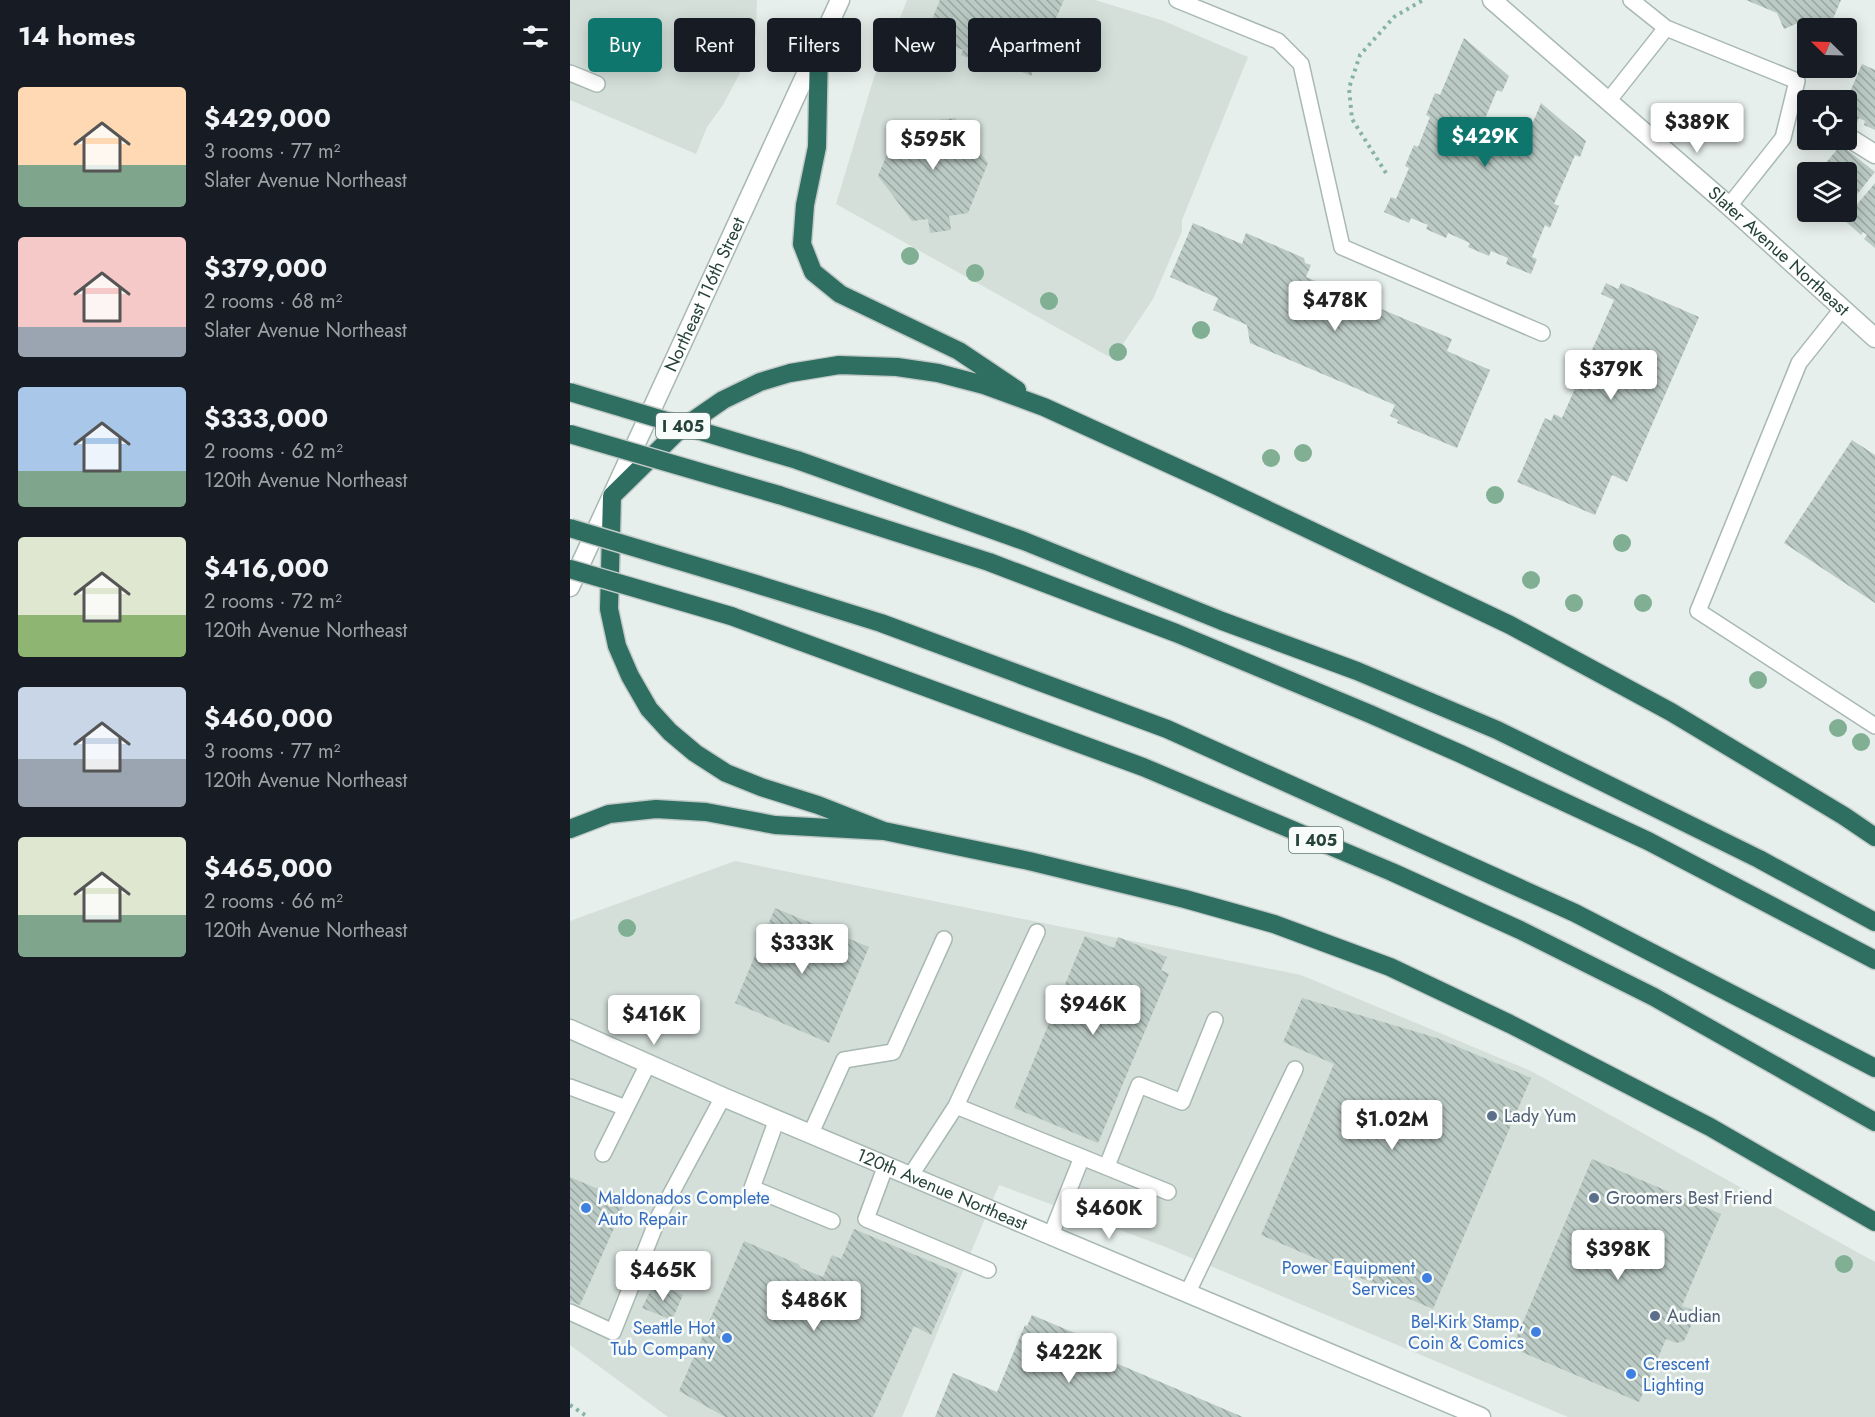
<!DOCTYPE html>
<html lang="en">
<head>
<meta charset="utf-8">
<style>
	body { margin:0; font-family:Jost,sans-serif; background:#242831; color:#f1f3f6; height:100vh; display:flex; flex-direction:column; font-size:22px; white-space:nowrap }
	* { box-sizing:border-box; margin:0 }
	p { font-size:20px; color:#9ea1a6 }
	.icon { flex:none; width:33px; height:33px; fill:none; stroke:currentColor; stroke-width:2; stroke-linecap:round; stroke-linejoin:round }
	.map { position:relative; flex:1; overflow:hidden }
	.drawer { display:flex; flex-direction:column; background:#171b24; width:570px }
	.drawer>* { flex:none }
	.hud { position:absolute; left:18px; top:18px; width:570px; height:54px; display:flex; gap:12px }
	.needle { width:39px; rotate:293deg }
	.controls { position:absolute; left:1227px; top:18px; display:grid; gap:12px }
	.controls a { display:grid; place-items:center; width:60px; height:60px; border-radius:6px; background:#171b24; box-shadow:0 3px 15px #0003; font-size:30px }
	.price { position:absolute; translate:-50% -51px; padding:0 14px; border-radius:6px; background:#fff; color:#222; font-size:20px; line-height:39px; filter:drop-shadow(0 2px 3px #0008) }
	.price::after { content:''; position:absolute; left:50%; top:36px; width:18px; height:14px; margin-left:-9px; background:inherit; clip-path:polygon(0 0,100% 0,50% 100%) }
	.price.selected { background:#0f766e; color:#fff }
	ul { padding:0; list-style:none }
	li { display:flex; align-items:center; gap:18px; height:150px; padding:0 18px }
	li span { display:grid; place-items:center; flex:none; width:168px; height:120px; border-radius:6px; color:#555 }
	li>.icon { margin-inline-start:auto }
	span .icon { width:72px; height:72px; fill:#fffc; stroke-width:1 }
	li b { font-size:26px }
	h2 { display:flex; justify-content:space-between; align-items:center; height:72px; padding:0 18px; font-size:26px }
	.chip { padding:0 21px; border-radius:6px; background:#171b24; box-shadow:0 3px 15px #0003; font-size:21px; line-height:54px }
	.chip.selected { background:#0f766e; color:#fff }
	main { display:flex; flex:1; min-height:0 }
	.map>svg:first-child { display:block }
</style>
</head>
<body>
<main>
<section class="drawer">
<h2>14 homes<svg class="icon" aria-label="filters" viewBox="0 0 24 24"><path d="M4 7h16M4 17h16"/><circle cx="9" cy="7" r="2"/><circle cx="15" cy="17" r="2"/></svg></h2>
<ul>
<li><span style="background:linear-gradient(#ffd9b3 65%,#7fa58c 0)"><svg class="icon" aria-label="home" viewBox="0 0 24 24"><path d="M3 11l9-7 9 7M6 9v11h12V9"/></svg></span><div><b>$429,000</b><p>3 rooms · 77 m²</p><p>Slater Avenue Northeast</p></div></li>
<li><span style="background:linear-gradient(#f6c9c9 75%,#9aa5b1 0)"><svg class="icon" aria-label="home" viewBox="0 0 24 24"><path d="M3 11l9-7 9 7M6 9v11h12V9"/></svg></span><div><b>$379,000</b><p>2 rooms · 68 m²</p><p>Slater Avenue Northeast</p></div></li>
<li><span style="background:linear-gradient(#a9c7e8 70%,#7fa58c 0)"><svg class="icon" aria-label="home" viewBox="0 0 24 24"><path d="M3 11l9-7 9 7M6 9v11h12V9"/></svg></span><div><b>$333,000</b><p>2 rooms · 62 m²</p><p>120th Avenue Northeast</p></div></li>
<li><span style="background:linear-gradient(#dfe7d0 65%,#8fb573 0)"><svg class="icon" aria-label="home" viewBox="0 0 24 24"><path d="M3 11l9-7 9 7M6 9v11h12V9"/></svg></span><div><b>$416,000</b><p>2 rooms · 72 m²</p><p>120th Avenue Northeast</p></div></li>
<li><span style="background:linear-gradient(#c9d6e8 60%,#9aa5b1 0)"><svg class="icon" aria-label="home" viewBox="0 0 24 24"><path d="M3 11l9-7 9 7M6 9v11h12V9"/></svg></span><div><b>$460,000</b><p>3 rooms · 77 m²</p><p>120th Avenue Northeast</p></div></li>
<li><span style="background:linear-gradient(#dfe7d0 65%,#7fa58c 0)"><svg class="icon" aria-label="home" viewBox="0 0 24 24"><path d="M3 11l9-7 9 7M6 9v11h12V9"/></svg></span><div><b>$465,000</b><p>2 rooms · 66 m²</p><p>120th Avenue Northeast</p></div></li>
</ul>
</section>
<div class="map">
<svg width="1305" height="1417" viewBox="0 0 1305 1417">
	<defs>
		<pattern id="building-back-hatch" width="6" height="6" patternUnits="userSpaceOnUse" patternTransform="scale(1.5)"><rect width="6" height="6" fill="#bbcac4"/><path d="M-1 5l2 2M0 0l6 6M5-1l2 2" fill="none" stroke="#98a6a0"/></pattern>
	</defs>
	<rect width="100%" height="100%" fill="#e6efeb"/>
	<path fill="#d4dfda" d="M0,0H187L186,33L182,50L153,105L137,127L126,154L0,100Z
		M337,0H525L594,21L678,57L612,220V231L583,299L543,359L266,204L304,77L320,44Z
		M165,861L731,975L961,1071L1305,1262V1417H998L593,1246L429,1185L332,1417H98L0,1345V921Z"/>
	<path fill="url(#building-back-hatch)" d="M370,0H494L476,41L487,46L479,66L467,61L461,76L408,54L405,61L391,55L393,50L356,34Z
		M1176,0H1271L1259,28H1241L1228,23L1214,29L1207,13Z
		M894,38L939,76L932,92L927,90L914,121L956,139L971,103L1016,141L1010,157L1005,155L984,204L989,206L980,228L975,225L962,257L967,259L961,274L936,264L938,258L921,251L919,256L898,247L900,243L878,233L876,238L856,229L858,225L841,218L839,223L814,212L821,197L826,199L839,168L835,166L844,145L848,147L860,117L856,115L865,93L870,95Z
		M1292,64L1305,70V130L1294,125L1295,121L1289,118L1287,123L1276,118V101Z
		M385,118L418,163L398,213L379,216L381,230L360,233L358,219L342,221L308,176L329,125Z
		M1271,145L1305,172L1276,208V172H1248Z
		M1305,183V248L1294,239L1297,235L1293,232L1291,235L1274,220Z
		M623,223L672,244L676,233L734,258L735,263L741,265L736,277L882,339L877,351L920,370L887,448L827,423L828,420L820,416L825,405L680,343L677,325L643,310L648,298L600,277Z
		M1036,283L1048,289L1051,283L1129,317L1057,482L1042,475L1025,515L947,482L975,418L981,421L984,414L992,418L1044,300L1031,294Z
		M1282,440L1305,455V603L1214,543Z
		M205,908L299,947L259,1043L165,1003Z
		M515,936L544,948L548,937L597,957L591,970L599,974L528,1143L444,1108Z
		M732,998L867,1038L961,1078L863,1309L691,1235L764,1064L713,1042Z
		M1022,1159L1151,1214L1112,1306L1123,1310L1125,1317L1114,1341L1106,1343L1096,1339L1069,1402L942,1348Z
		M0,1177L56,1201L10,1305L0,1301Z
		M284,1229L388,1273L361,1335L344,1326L303,1417H155L109,1391L174,1241L228,1264L231,1268L253,1277L262,1255L271,1259Z
		M84,1283L113,1295L102,1320L72,1308Z
		M462,1315L545,1350L541,1361L673,1417H365L383,1373L427,1392L455,1325L457,1326Z"/>
	<g fill="none" stroke-linecap="round" stroke-linejoin="round">
		<defs>
			<path id="service" d="M607,0L708,41L731,64L772,247L972,333
				M1061,0L1096,28L1227,81L1213,138L1159,206
				M0,73L27,84
				M1039,100L1096,28
				M1272,309L1229,363L1128,611L1305,726
				M0,1087L56,1108
				M386,1106L598,1192
				M207,1119L182,1188L262,1221
				M241,1133L274,1060L323,1052L374,939
				M33,1154L78,1064
				M316,1165L296,1219L418,1270
				M537,1166L569,1085L612,1102L645,1020
				M341,1175L386,1106L467,932
				M481,1235L512,1157
				M618,1292L725,1069
				M0,1312L43,1332L89,1216L153,1097"/>
			<g id="minor">
				<path id="s1" d="M922,0L1159,206L1305,338"/>
				<path d="M1276,136L1305,154"/>
				<path id="s2" d="M0,1029L153,1097L911,1417"/>
			</g>
			<g id="tertiary">
				<path id="s3" d="M0,587L270,0"/>
			</g>
			<path id="motorway" d="M249,46L247,147L235,205L232,244L243,272L270,294L389,351L447,390
				M227,460L454,541L652,621L787,671L927,730L1189,859L1305,922
				M209,495L419,562L606,633L800,714L891,754L1078,841L1305,960
				M173,580L311,623L597,729L1005,913L1305,1068
				M161,616L573,767L822,872L950,930L1084,997L1305,1122
				M0,829L39,814L86,809L136,812L205,825L314,831L459,861L615,899L704,924L820,967L940,1024L1140,1127L1305,1222
				M314,831L248,805L191,787L156,773L125,753L100,732L79,709L60,676L47,646L39,609L42,496L108,431L153,400L190,382L220,373L269,365L327,367L368,373L414,385L474,407L645,485L940,625L1101,712L1274,816L1305,837"/>
		</defs>
		<use href="#service" stroke="#a8b8b2" stroke-width="18"/>
		<use href="#minor" stroke="#a8b8b2" stroke-width="21"/>
		<use href="#tertiary" stroke="#a8b8b2" stroke-width="21"/>
		<use href="#motorway" stroke="#c2cac8" stroke-width="21"/>
		<path stroke="#86b3a5" stroke-width="4" stroke-dasharray="3 4.5" stroke-linecap="butt" d="M816,173L782,119L779,88L790,55L824,17L853,0
			M0,1405L18,1417"/>
		<use href="#service" stroke="#fff" stroke-width="15"/>
		<use href="#minor" stroke="#fff" stroke-width="18"/>
		<use href="#tertiary" stroke="#fff" stroke-width="18"/>
		<use href="#motorway" stroke="#2f6f62" stroke-width="18"/>
		<defs>
			<path id="motorway-bridge" d="M0,392L227,460
				M0,434L209,495
				M0,528L173,580
				M0,569L161,616"/>
		</defs>
		<use href="#motorway-bridge" stroke="#c2cac8" stroke-width="21" stroke-linecap="butt"/>
		<use href="#motorway-bridge" stroke="#2f6f62" stroke-width="18"/>
	</g>
	<g fill="#80af93">
		<circle cx="340" cy="256" r="9"/>
		<circle cx="405" cy="273" r="9"/>
		<circle cx="479" cy="301" r="9"/>
		<circle cx="631" cy="330" r="9"/>
		<circle cx="548" cy="352" r="9"/>
		<circle cx="733" cy="453" r="9"/>
		<circle cx="701" cy="458" r="9"/>
		<circle cx="925" cy="495" r="9"/>
		<circle cx="1052" cy="543" r="9"/>
		<circle cx="961" cy="580" r="9"/>
		<circle cx="1004" cy="603" r="9"/>
		<circle cx="1073" cy="603" r="9"/>
		<circle cx="1188" cy="680" r="9"/>
		<circle cx="1268" cy="728" r="9"/>
		<circle cx="1291" cy="742" r="9"/>
		<circle cx="57" cy="928" r="9"/>
		<circle cx="1274" cy="1264" r="9"/>
	</g>
	<g fill="#5c6f8a" stroke="#f7fbf9" stroke-width="2">
		<circle cx="922" cy="1116" r="6"/>
		<circle cx="1024" cy="1198" r="6"/>
		<circle cx="1085" cy="1316" r="6"/>
	</g>
	<g fill="#3f7fe0" stroke="#f7fbf9" stroke-width="2">
		<circle cx="16" cy="1208" r="6"/>
		<circle cx="857" cy="1278" r="6"/>
		<circle cx="966" cy="1332" r="6"/>
		<circle cx="157" cy="1338" r="6"/>
		<circle cx="1061" cy="1374" r="6"/>
	</g>
	<g text-anchor="middle" stroke-width="5" stroke-linejoin="round" paint-order="stroke">
		<g fill="#f7fbf9" stroke="#637a73" stroke-width="1.5">
			<rect x="86" y="413" width="54" height="26" rx="4.5"/>
			<rect x="719" y="827" width="54" height="26" rx="4.5"/>
		</g>
		<g font-size="16" font-weight="bold" fill="#24423a">
			<text x="113" y="432">I 405</text>
			<text x="746" y="846">I 405</text>
		</g>
		<g font-size="18" fill="#24423a" stroke="#f7fbf9">
			<text dy="6" stroke="none"><textPath href="#s1" startOffset="381">Slater Avenue Northeast</textPath></text>
			<text dy="6" stroke="none"><textPath href="#s3" startOffset="322">Northeast 116th Street</textPath></text>
			<text dy="6" stroke="none"><textPath href="#s2" startOffset="405">120th Avenue Northeast</textPath></text>
		</g>
		<g font-size="18" fill="#4e5e75" stroke="#f7fbf9" text-anchor="start">
			<text x="934" y="1122">Lady Yum</text>
			<text x="1036" y="1204">Groomers Best Friend</text>
			<text x="1097" y="1322">Audian</text>
		</g>
		<g font-size="18" fill="#366cbe" stroke="#f7fbf9" text-anchor="end">
			<text x="28" y="1204" text-anchor="start">Maldonados Complete<tspan x="28" dy="21">Auto Repair</tspan></text>
			<text x="845" y="1274">Power Equipment<tspan x="845" dy="21">Services</tspan></text>
			<text x="954" y="1328">Bel-Kirk Stamp,<tspan x="954" dy="21">Coin &amp; Comics</tspan></text>
			<text x="145" y="1334">Seattle Hot<tspan x="145" dy="21">Tub Company</tspan></text>
			<text x="1073" y="1370" text-anchor="start">Crescent<tspan x="1073" dy="21">Lighting</tspan></text>
		</g>
	</g>
</svg>
<div class="controls">
<a><svg class="needle" viewBox="-14 -14 28 28"><path d="M0-13l5 13h-10z" fill="#e53935"/><path d="M0 13l5-13h-10z" fill="#9ea1a6"/></svg></a>
<a><svg class="icon" aria-label="locate" viewBox="0 0 24 24"><circle cx="12" cy="12" r="6"/><path d="M12 2v4M12 18v4M2 12h4M18 12h4"/></svg></a>
<a><svg class="icon" aria-label="layers" viewBox="0 0 24 24"><path d="M12 4l9 5-9 5-9-5zM3 14l9 5 9-5"/></svg></a>
</div>
<b class="price" style="left:1127px;top:154px">$389K</b>
<b class="price selected" style="left:915px;top:168px">$429K</b>
<b class="price" style="left:363px;top:171px">$595K</b>
<b class="price" style="left:765px;top:332px">$478K</b>
<b class="price" style="left:1041px;top:401px">$379K</b>
<b class="price" style="left:232px;top:975px">$333K</b>
<b class="price" style="left:523px;top:1036px">$946K</b>
<b class="price" style="left:84px;top:1046px">$416K</b>
<b class="price" style="left:822px;top:1151px">$1.02M</b>
<b class="price" style="left:539px;top:1240px">$460K</b>
<b class="price" style="left:1048px;top:1281px">$398K</b>
<b class="price" style="left:93px;top:1302px">$465K</b>
<b class="price" style="left:244px;top:1332px">$486K</b>
<b class="price" style="left:499px;top:1384px">$422K</b>
<div class="hud">
<a class="chip selected">Buy</a>
<a class="chip">Rent</a>
<a class="chip">Filters</a>
<a class="chip">New</a>
<a class="chip">Apartment</a>
</div>
</div>
</main>
</body>
</html>
